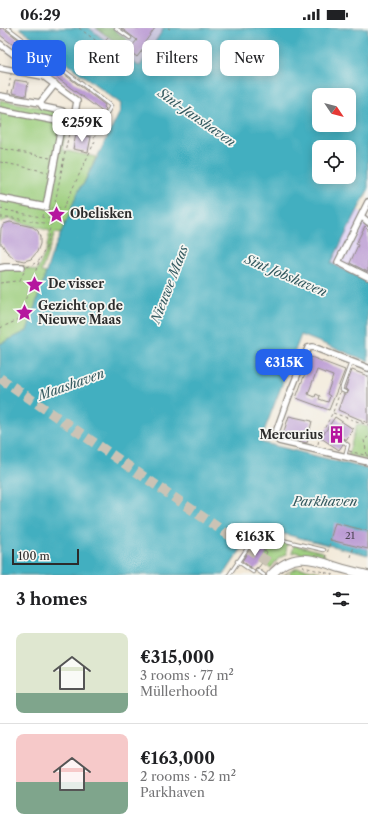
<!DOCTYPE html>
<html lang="en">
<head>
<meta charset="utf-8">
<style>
	body { margin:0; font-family:"Libre Caslon Text",serif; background:#f2f2f2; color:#202124; height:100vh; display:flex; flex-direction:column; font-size:15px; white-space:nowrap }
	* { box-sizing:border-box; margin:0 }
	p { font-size:13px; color:#757577 }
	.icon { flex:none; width:22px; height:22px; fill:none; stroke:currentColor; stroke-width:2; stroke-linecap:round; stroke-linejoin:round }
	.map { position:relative; height:547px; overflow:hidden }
	.side { display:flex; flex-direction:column; background:#fff; flex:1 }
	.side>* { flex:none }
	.banner { position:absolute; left:12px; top:12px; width:344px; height:36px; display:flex; gap:8px }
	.needle { width:26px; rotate:125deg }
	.fabs { position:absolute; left:312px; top:60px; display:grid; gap:8px }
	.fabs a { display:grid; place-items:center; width:44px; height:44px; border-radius:8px; background:#fff; box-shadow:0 2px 10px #0003; font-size:20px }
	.scale { position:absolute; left:12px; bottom:10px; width:67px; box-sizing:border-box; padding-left:4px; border:2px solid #2b2b2b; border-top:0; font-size:11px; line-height:14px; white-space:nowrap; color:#2b2b2b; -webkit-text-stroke:3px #f6f6f2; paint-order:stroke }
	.price { position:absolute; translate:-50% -34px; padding:0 9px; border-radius:8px; background:#fff; color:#222; font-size:13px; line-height:26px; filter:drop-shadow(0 1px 2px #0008) }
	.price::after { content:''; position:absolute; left:50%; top:24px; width:12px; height:9px; margin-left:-6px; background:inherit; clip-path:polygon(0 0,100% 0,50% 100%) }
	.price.on { background:#2563eb; color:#fff }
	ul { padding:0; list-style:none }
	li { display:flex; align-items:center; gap:12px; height:100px; padding:0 16px }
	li+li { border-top:1px solid #e0e0e0 }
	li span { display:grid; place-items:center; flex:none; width:112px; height:80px; border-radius:8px; color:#555 }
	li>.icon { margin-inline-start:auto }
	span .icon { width:48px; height:48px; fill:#fffc; stroke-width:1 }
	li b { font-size:17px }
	h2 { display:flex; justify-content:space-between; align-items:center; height:48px; padding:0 16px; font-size:17px }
	.tag { padding:0 14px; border-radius:8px; background:#fff; box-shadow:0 2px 10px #0003; font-size:14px; line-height:36px }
	.tag.on { background:#2563eb; color:#fff }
	.status { display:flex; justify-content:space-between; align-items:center; height:28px; padding:0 20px; background:#fff; direction:ltr }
	.status svg { height:11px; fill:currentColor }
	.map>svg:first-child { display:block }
</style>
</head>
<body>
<div class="status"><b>06:29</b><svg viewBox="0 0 49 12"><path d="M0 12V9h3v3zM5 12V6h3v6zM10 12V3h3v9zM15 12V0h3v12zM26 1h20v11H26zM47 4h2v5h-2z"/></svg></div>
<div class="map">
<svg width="368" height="547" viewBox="0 0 368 547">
	<rect width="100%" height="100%" fill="#f6f6f2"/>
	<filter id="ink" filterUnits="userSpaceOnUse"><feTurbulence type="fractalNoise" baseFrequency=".025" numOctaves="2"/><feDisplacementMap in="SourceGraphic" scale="8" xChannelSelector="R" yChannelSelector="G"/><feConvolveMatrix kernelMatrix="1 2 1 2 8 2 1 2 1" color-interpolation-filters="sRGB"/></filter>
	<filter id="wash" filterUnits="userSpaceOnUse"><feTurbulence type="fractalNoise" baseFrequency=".012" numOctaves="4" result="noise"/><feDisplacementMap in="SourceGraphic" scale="16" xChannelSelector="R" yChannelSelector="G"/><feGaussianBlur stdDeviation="0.9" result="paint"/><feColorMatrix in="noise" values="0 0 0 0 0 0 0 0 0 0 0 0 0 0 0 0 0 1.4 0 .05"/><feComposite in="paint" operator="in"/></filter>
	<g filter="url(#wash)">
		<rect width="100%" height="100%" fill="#f3e9d8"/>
		<path fill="#e0d4f4" d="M358,182L368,191V254L331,235Z"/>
		<path fill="#c4c0db" d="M71,0H172L141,56Z"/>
		<path fill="#9cce7d" stroke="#647c54" d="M0,72L70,85L62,122L96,129L83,157L81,158L71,180L73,181L60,206L55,205L41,244L46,245L27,303L0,316V240L22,239L37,243L46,223L50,203L9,191L0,194Z
			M357,396L368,399V432L348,427Z
			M264,510L288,515L286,521L287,526L279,530L271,540L261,534L268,524L267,523L269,518L259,512Z
			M294,517L323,524L326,531L295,524L292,525Z
			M297,540L307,541L332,547H319L306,544L300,547H284Z"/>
		<path fill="#7db16c" stroke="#546e4c" d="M96,0H112L129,13L124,20Z"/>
		<path fill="#43afc0" stroke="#376d76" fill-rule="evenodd" d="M20,0H89L137,37L140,38L164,0H368V162L331,235L368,254V333L301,307L260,414L368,441V527L256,499L224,547H0V316L27,303L53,223L72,181L71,180L81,158L83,157L119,86L121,76ZM319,67H349V97H319ZM319,119H349V149H319Z"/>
		<g id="blocks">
			<path fill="#b896d2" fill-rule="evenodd" d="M0,0H3L10,5L105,77L104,79L106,81L104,85L19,21L15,19H16L0,7Z
				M121,0H155L145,14L147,16L137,29L124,19L128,15L132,18L137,12Z
				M15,52L28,54L26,68L12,65Z
				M76,106L91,109L88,124L73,121Z
				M10,194L33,199L38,203L40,209V216L37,224L31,231L24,233L15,231L6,223L2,216H0L1,200L4,196Z
				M365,198L368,201V244L350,235L358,217L356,216Z
				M311,329L345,342L329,382L296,370ZM317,342L333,348L327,366L330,368L328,374L319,371L320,368L316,366L315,369L308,366Z
				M352,342L368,348V395L338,382L344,366L348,365L347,362L345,361Z
				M289,388L312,393L307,415L282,409Z
				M335,389L353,401L346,412L343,410L341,412V414L343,416L339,422L321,410Z
				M335,495L368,503V521L330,512Z
				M254,515L267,524L265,528L266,529L259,539L256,540L254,542L242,533Z"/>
		</g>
	</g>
	<g filter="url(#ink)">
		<use href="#blocks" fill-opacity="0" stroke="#8f8a82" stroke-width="1"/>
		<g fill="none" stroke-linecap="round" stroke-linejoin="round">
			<path stroke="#cbc3b5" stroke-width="10" stroke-dasharray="10 5" stroke-linecap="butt" d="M0,350L287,547"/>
			<defs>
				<path id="lane" d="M8,0L111,78L105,89
					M116,0L130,10
					M345,364L341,362L351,334
					M343,413L348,417L345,428
					M237,533L253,544
					M257,542L264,547
					M229,547L257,506L324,522"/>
				<path id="street" d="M0,16L77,73L73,96
					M0,40L42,48
					M0,68L40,75L55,56
					M40,75L43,79L62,83L61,88
					M0,82L62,94L46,179L0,170
					M368,174L338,234L368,249
					M361,188L368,194
					M0,240L5,239H22
					M368,340L313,319L308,320L289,368L275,407L279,413L368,434"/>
				<path id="secondary" d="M271,547C291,525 309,529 334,538C345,542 357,544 368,547"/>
			</defs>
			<use href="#lane" stroke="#8f8a82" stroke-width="4.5"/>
			<use href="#street" stroke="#8f8a82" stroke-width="8"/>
			<use href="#secondary" stroke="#8f8a82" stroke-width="10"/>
			<path stroke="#8f8a82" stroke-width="1" stroke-dasharray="3 3" stroke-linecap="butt" d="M79,0L135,42
				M168,0L170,1
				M102,16L108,9
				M125,34L132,25
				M8,65L11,46
				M94,86L102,88
				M0,99L2,87
				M0,120L50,130
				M0,134L48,144
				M51,180L63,181L95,113L94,110L103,92
				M0,181L51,191
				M0,189H7L50,196
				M42,189L43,184
				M27,239L32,237L40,232
				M20,252L25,242
				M0,255L16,253H31
				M0,300L18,292L40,231L46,220L70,100
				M333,385L368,397
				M318,416L319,411L333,384L340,364
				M349,423L368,428
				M367,427L364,412L368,409
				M351,529L354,518
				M326,530L331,511
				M303,537L304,539L335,547
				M303,547L307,546L315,547"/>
			<use href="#lane" stroke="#fff" stroke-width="2.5"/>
			<use href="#street" stroke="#fff" stroke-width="5.5"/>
			<use href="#secondary" stroke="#fff" stroke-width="8"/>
		</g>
	</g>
	<defs>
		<symbol id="sight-bare" viewBox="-9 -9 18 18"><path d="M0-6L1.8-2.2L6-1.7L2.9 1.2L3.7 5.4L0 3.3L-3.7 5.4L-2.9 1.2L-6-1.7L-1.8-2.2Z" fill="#b5179e" stroke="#f6f6f2" stroke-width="2.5" paint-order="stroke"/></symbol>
		<symbol id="building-bare" viewBox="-9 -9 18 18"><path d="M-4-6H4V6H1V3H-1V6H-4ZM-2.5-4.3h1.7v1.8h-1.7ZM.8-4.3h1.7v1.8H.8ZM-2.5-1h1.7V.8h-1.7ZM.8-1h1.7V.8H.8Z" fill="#b5179e" stroke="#f6f6f2" stroke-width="2.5" paint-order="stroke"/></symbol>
	</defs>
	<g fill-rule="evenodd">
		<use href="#sight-bare" x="44" y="174" width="25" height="25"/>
		<use href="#sight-bare" x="22" y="244" width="25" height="25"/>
		<use href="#sight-bare" x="12" y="272" width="25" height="25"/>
		<use href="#building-bare" x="324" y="394" width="25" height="25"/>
	</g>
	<g text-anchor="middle" stroke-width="3.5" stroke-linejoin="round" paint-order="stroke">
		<g font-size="10" fill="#4e4655">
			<text x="350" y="511">21</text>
		</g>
		<g font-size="12" font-weight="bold" fill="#2b2b2b" stroke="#f6f6f2" text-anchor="start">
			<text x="70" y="190">Obelisken</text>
			<text x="48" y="260">De visser</text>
			<text x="38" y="282">Gezicht op de<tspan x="38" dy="14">Nieuwe Maas</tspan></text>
			<text x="323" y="411" text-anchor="end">Mercurius</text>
		</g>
		<g font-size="13" font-style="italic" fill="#33595f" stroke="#f6f6f2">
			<text transform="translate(197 89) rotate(35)" y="5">Sint-Janshaven</text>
			<text transform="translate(286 247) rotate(23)" y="5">Sint Jobshaven</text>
			<text transform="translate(169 256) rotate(-69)" y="5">Nieuwe Maas</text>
			<text transform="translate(71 356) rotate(-20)" y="5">Maashaven</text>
			<text x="325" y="478">Parkhaven</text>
		</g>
	</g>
</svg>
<div class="fabs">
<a><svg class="needle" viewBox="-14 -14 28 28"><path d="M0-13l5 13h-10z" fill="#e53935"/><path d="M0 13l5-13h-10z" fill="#757577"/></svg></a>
<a><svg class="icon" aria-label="locate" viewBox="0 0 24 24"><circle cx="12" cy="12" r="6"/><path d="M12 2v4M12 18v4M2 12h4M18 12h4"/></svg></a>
</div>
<div class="scale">100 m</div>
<b class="price" style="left:82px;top:115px">€259K</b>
<b class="price on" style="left:284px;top:355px">€315K</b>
<b class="price" style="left:255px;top:529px">€163K</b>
<div class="banner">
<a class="tag on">Buy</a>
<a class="tag">Rent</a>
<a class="tag">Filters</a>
<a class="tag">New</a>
</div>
</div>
<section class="side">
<h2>3 homes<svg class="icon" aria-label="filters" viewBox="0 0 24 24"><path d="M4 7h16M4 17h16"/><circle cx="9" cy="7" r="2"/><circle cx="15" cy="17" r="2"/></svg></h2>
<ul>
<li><span style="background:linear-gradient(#dfe7d0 75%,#7fa58c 0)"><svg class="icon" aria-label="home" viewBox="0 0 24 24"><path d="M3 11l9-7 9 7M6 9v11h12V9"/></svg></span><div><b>€315,000</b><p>3 rooms · 77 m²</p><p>Müllerhoofd</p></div></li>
<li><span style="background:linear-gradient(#f6c9c9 60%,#7fa58c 0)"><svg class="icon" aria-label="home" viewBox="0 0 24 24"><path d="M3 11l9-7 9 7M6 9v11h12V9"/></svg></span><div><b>€163,000</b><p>2 rooms · 52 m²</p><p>Parkhaven</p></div></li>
</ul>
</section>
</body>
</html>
